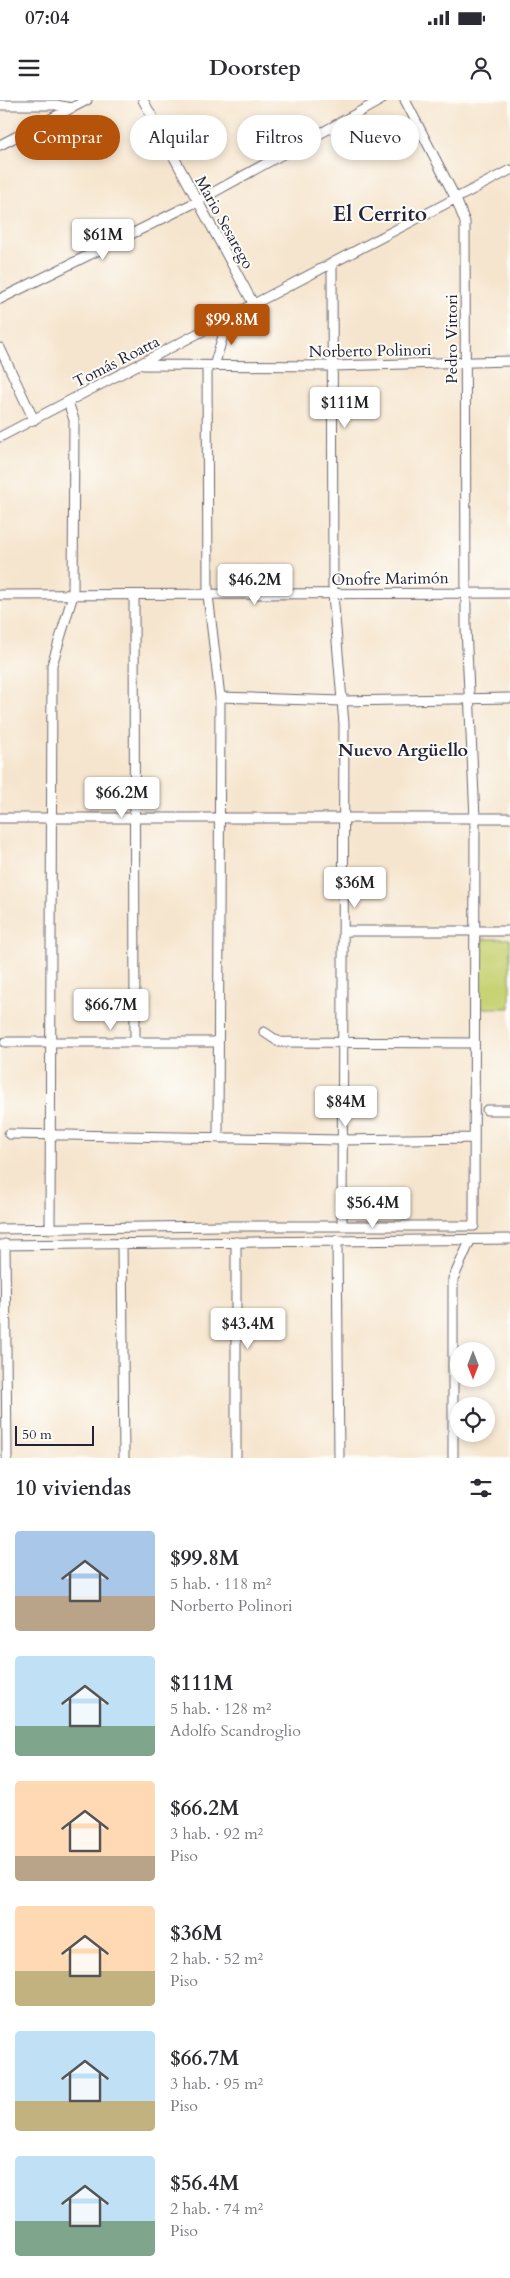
<!DOCTYPE html>
<html lang="es">
<head>
<meta charset="utf-8">
<style>
	body { margin:0; font-family:Cardo,serif; background:#f7f7f7; color:#2b2b33; height:100vh; display:flex; flex-direction:column; font-size:19px; white-space:nowrap }
	* { box-sizing:border-box; margin:0 }
	p { font-size:16px; color:#7c7c81 }
	.icon { flex:none; width:28px; height:28px; fill:none; stroke:currentColor; stroke-width:2; stroke-linecap:round; stroke-linejoin:round }
	.map { position:relative; height:1358px; overflow:hidden }
	.details { display:flex; flex-direction:column; background:#fff; flex:1 }
	.details>* { flex:none }
	.hud { position:absolute; left:15px; top:15px; width:480px; height:45px; display:flex; gap:10px }
	.needle { width:32px; rotate:180deg }
	.controls { position:absolute; left:450px; top:1242px; display:grid; gap:10px }
	.controls a { display:grid; place-items:center; width:45px; height:45px; border-radius:50%; background:#fff; box-shadow:0 2px 8px #0003; font-size:25px }
	.scale { position:absolute; left:15px; bottom:12px; width:79px; box-sizing:border-box; padding-left:5px; border:2px solid #22223b; border-top:0; font-size:14px; line-height:18px; white-space:nowrap; color:#22223b; -webkit-text-stroke:4px #fdfcf7; paint-order:stroke }
	.price { position:absolute; translate:-50% -42px; padding:0 11px; border-radius:5px; background:#fff; color:#222; font-size:16px; line-height:32px; filter:drop-shadow(0 1px 2px #0008) }
	.price::after { content:''; position:absolute; left:50%; top:30px; width:15px; height:11px; margin-left:-8px; background:inherit; clip-path:polygon(0 0,100% 0,50% 100%) }
	.price.on { background:#b45309; color:#fff }
	ul { padding:0; list-style:none }
	li { display:flex; align-items:center; gap:15px; height:125px; padding:0 15px }
	li span { display:grid; place-items:center; flex:none; width:140px; height:100px; border-radius:5px; color:#555 }
	li>.icon { margin-inline-start:auto }
	span .icon { width:60px; height:60px; fill:#fffc; stroke-width:1 }
	li b { font-size:21px }
	h2 { display:flex; justify-content:space-between; align-items:center; height:60px; padding:0 15px; font-size:21px }
	.tag { padding:0 18px; border-radius:22px; background:#fff; box-shadow:0 2px 8px #0003; font-size:18px; line-height:45px }
	.tag.on { background:#b45309; color:#fff }
	.status { display:flex; justify-content:space-between; align-items:center; height:35px; padding:0 25px; background:#fff; direction:ltr }
	.status svg { height:14px; fill:currentColor }
	header { display:flex; justify-content:space-between; align-items:center; height:65px; padding:0 15px; background:#fff; font-size:22px; font-weight:800 }
	.map>svg:first-child { display:block }
</style>
</head>
<body>
<div class="status"><b>07:04</b><svg viewBox="0 0 49 12"><path d="M0 12V9h3v3zM5 12V6h3v6zM10 12V3h3v9zM15 12V0h3v12zM26 1h20v11H26zM47 4h2v5h-2z"/></svg></div>
<header><svg class="icon" aria-label="menu" viewBox="0 0 24 24"><path d="M4 6h16M4 12h16M4 18h16"/></svg>Doorstep<svg class="icon" aria-label="person" viewBox="0 0 24 24"><circle cx="12" cy="8" r="4"/><path d="M4 21q1-7 8-7t8 7"/></svg></header>
<div class="map">
<svg width="510" height="1358" viewBox="0 0 510 1358">
	<rect width="100%" height="100%" fill="#fdfcf7"/>
	<filter id="ink" filterUnits="userSpaceOnUse"><feTurbulence type="fractalNoise" baseFrequency=".02" numOctaves="2"/><feDisplacementMap in="SourceGraphic" scale="10" xChannelSelector="R" yChannelSelector="G"/><feConvolveMatrix kernelMatrix="1 2 1 2 8 2 1 2 1" color-interpolation-filters="sRGB"/></filter>
	<filter id="wash" filterUnits="userSpaceOnUse"><feTurbulence type="fractalNoise" baseFrequency=".0096" numOctaves="4" result="noise"/><feDisplacementMap in="SourceGraphic" scale="20" xChannelSelector="R" yChannelSelector="G"/><feGaussianBlur stdDeviation="1.12" result="paint"/><feColorMatrix in="noise" values="0 0 0 0 0 0 0 0 0 0 0 0 0 0 0 0 0 1.4 0 .05"/><feComposite in="paint" operator="in"/></filter>
	<g filter="url(#wash)">
		<rect width="100%" height="100%" fill="#f6e5ce"/>
		<path fill="#c7d375" stroke="#747a58" d="M480,839H510V908H479Z"/>
	</g>
	<g filter="url(#ink)">
		<g fill="none" stroke-linecap="round" stroke-linejoin="round">
			<defs>
				<path id="street" d="M143,0L254,205
					M0,5H56L72,8
					M0,45L87,0
					M332,165L333,494L344,624L342,1126
					M0,199L196,102L381,0
					M0,248L34,320
					M143,265L333,266L510,261
					M207,266L208,495L220,597L218,1038
					M214,266L228,219
					M0,337L510,70
					M0,495L510,493
					M134,495L135,942
					M220,597L342,601L510,598
					M0,718H510
					M343,831H510
					M264,932L279,942L474,943
					M5,942H217
					M487,1010H510
					M9,1034L341,1040L474,1038
					M0,1129L218,1126H474L475,718L466,528L465,122L456,99L405,0
					M50,1129L52,565L73,495L74,320L68,302
					M337,1140L339,1358
					M236,1142V1358
					M122,1143L124,1358
					M5,1144L7,1358
					M0,1145L510,1139
					M453,1358V1179L470,1141"/>
			</defs>
			<use href="#street" stroke="#6c666e" stroke-width="11"/>
			<use href="#street" stroke="#fff" stroke-width="9"/>
		</g>
	</g>
	<g text-anchor="middle" stroke-width="4" stroke-linejoin="round" paint-order="stroke">
		<g font-size="16" fill="#22223b" stroke="#fdfcf7">
			<text transform="translate(225 122) rotate(61)" y="6">Mario Sesarego</text>
			<text transform="translate(451 239) rotate(-90)" y="6">Pedro Vittori</text>
			<text transform="translate(370 250) rotate(-1)" y="6">Norberto Polinori</text>
			<text transform="translate(116 261) rotate(-27)" y="6">Tomás Roatta</text>
			<text transform="translate(390 478) rotate(-1)" y="6">Onofre Marimón</text>
		</g>
		<g font-size="18" font-weight="bold" fill="#22223b" stroke="#fdfcf7">
			<text x="403" y="656">Nuevo Argüello</text>
		</g>
		<g font-size="21" font-weight="bold" fill="#22223b" stroke="#fdfcf7">
			<text x="380" y="121">El Cerrito</text>
		</g>
	</g>
</svg>
<div class="controls">
<a><svg class="needle" viewBox="-14 -14 28 28"><path d="M0-13l5 13h-10z" fill="#e53935"/><path d="M0 13l5-13h-10z" fill="#7c7c81"/></svg></a>
<a><svg class="icon" aria-label="locate" viewBox="0 0 24 24"><circle cx="12" cy="12" r="6"/><path d="M12 2v4M12 18v4M2 12h4M18 12h4"/></svg></a>
</div>
<div class="scale">50 m</div>
<b class="price" style="left:103px;top:161px">$61M</b>
<b class="price on" style="left:232px;top:246px">$99.8M</b>
<b class="price" style="left:345px;top:329px">$111M</b>
<b class="price" style="left:255px;top:506px">$46.2M</b>
<b class="price" style="left:122px;top:719px">$66.2M</b>
<b class="price" style="left:355px;top:809px">$36M</b>
<b class="price" style="left:111px;top:931px">$66.7M</b>
<b class="price" style="left:346px;top:1028px">$84M</b>
<b class="price" style="left:373px;top:1129px">$56.4M</b>
<b class="price" style="left:248px;top:1250px">$43.4M</b>
<div class="hud">
<a class="tag on">Comprar</a>
<a class="tag">Alquilar</a>
<a class="tag">Filtros</a>
<a class="tag">Nuevo</a>
</div>
</div>
<section class="details">
<h2>10 viviendas<svg class="icon" aria-label="filters" viewBox="0 0 24 24"><path d="M4 7h16M4 17h16"/><circle cx="9" cy="7" r="2"/><circle cx="15" cy="17" r="2"/></svg></h2>
<ul>
<li><span style="background:linear-gradient(#a9c7e8 65%,#b9a48a 0)"><svg class="icon" aria-label="home" viewBox="0 0 24 24"><path d="M3 11l9-7 9 7M6 9v11h12V9"/></svg></span><div><b>$99.8M</b><p>5 hab. · 118 m²</p><p>Norberto Polinori</p></div></li>
<li><span style="background:linear-gradient(#bfe0f5 70%,#7fa58c 0)"><svg class="icon" aria-label="home" viewBox="0 0 24 24"><path d="M3 11l9-7 9 7M6 9v11h12V9"/></svg></span><div><b>$111M</b><p>5 hab. · 128 m²</p><p>Adolfo Scandroglio</p></div></li>
<li><span style="background:linear-gradient(#ffd9b3 75%,#b9a48a 0)"><svg class="icon" aria-label="home" viewBox="0 0 24 24"><path d="M3 11l9-7 9 7M6 9v11h12V9"/></svg></span><div><b>$66.2M</b><p>3 hab. · 92 m²</p><p>Piso</p></div></li>
<li><span style="background:linear-gradient(#ffd9b3 65%,#c2b280 0)"><svg class="icon" aria-label="home" viewBox="0 0 24 24"><path d="M3 11l9-7 9 7M6 9v11h12V9"/></svg></span><div><b>$36M</b><p>2 hab. · 52 m²</p><p>Piso</p></div></li>
<li><span style="background:linear-gradient(#bfe0f5 70%,#c2b280 0)"><svg class="icon" aria-label="home" viewBox="0 0 24 24"><path d="M3 11l9-7 9 7M6 9v11h12V9"/></svg></span><div><b>$66.7M</b><p>3 hab. · 95 m²</p><p>Piso</p></div></li>
<li><span style="background:linear-gradient(#bfe0f5 65%,#7fa58c 0)"><svg class="icon" aria-label="home" viewBox="0 0 24 24"><path d="M3 11l9-7 9 7M6 9v11h12V9"/></svg></span><div><b>$56.4M</b><p>2 hab. · 74 m²</p><p>Piso</p></div></li>
</ul>
</section>
</body>
</html>
